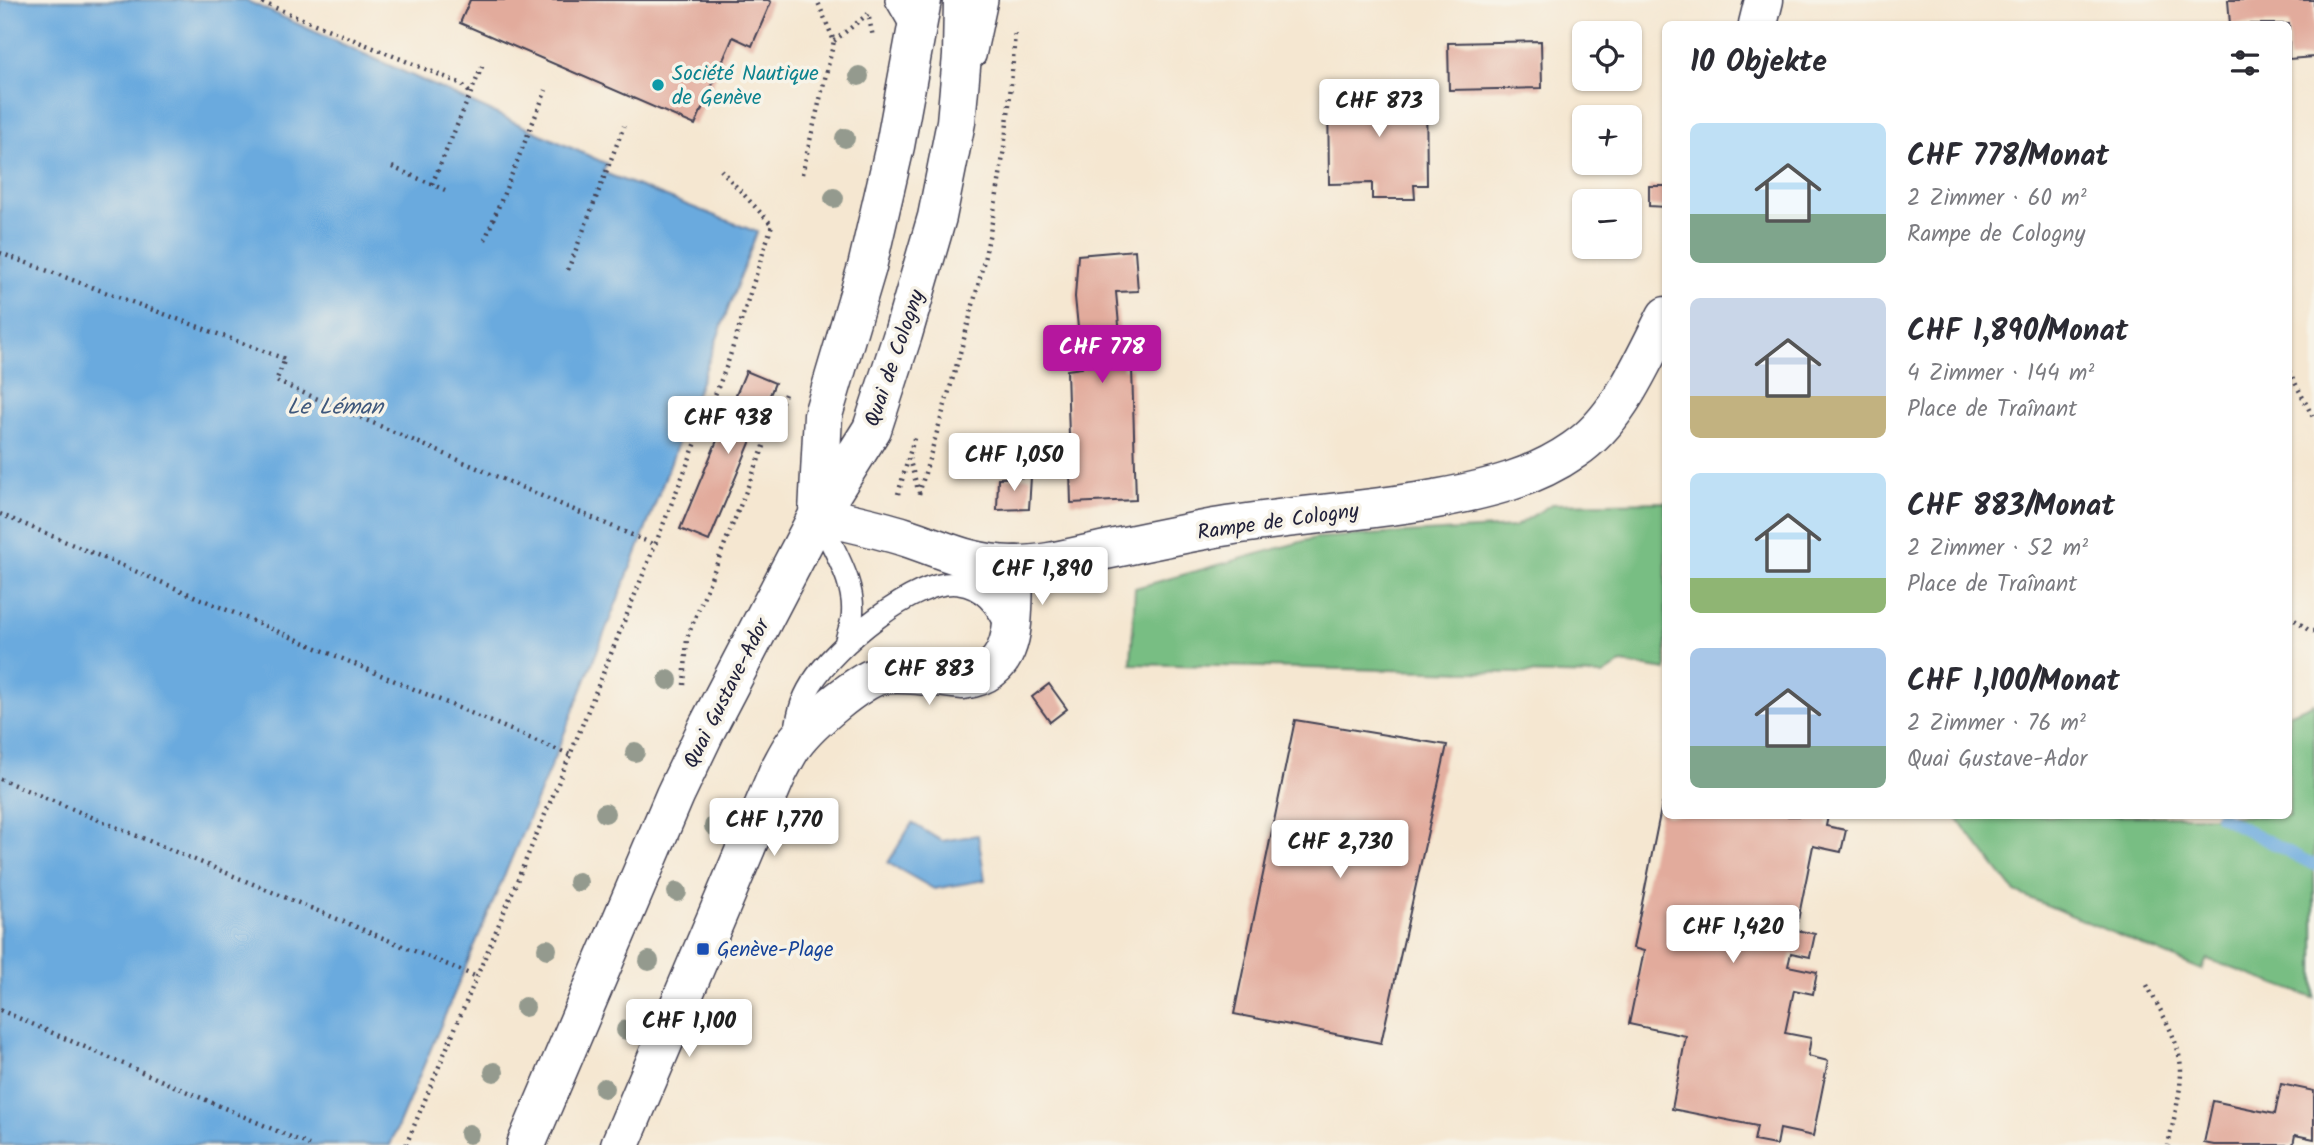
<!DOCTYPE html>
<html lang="de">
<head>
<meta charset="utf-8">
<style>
	body { margin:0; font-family:Kalam,sans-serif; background:#f7f7f7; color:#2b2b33; height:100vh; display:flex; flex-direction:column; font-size:26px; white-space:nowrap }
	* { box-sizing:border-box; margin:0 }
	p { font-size:23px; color:#7c7c81 }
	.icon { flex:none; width:38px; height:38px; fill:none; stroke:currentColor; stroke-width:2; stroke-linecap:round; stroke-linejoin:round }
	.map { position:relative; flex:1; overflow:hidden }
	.drawer { position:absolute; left:1662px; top:21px; width:630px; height:798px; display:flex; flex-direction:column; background:#fff; border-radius:10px; box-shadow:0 2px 5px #0004 }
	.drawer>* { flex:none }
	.fabs { position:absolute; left:1572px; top:21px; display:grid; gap:14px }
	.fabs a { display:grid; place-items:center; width:70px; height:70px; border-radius:10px; background:#fff; box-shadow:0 2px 5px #0004; font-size:35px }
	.price { position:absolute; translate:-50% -60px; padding:0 16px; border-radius:7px; background:#fff; color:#222; font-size:23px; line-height:46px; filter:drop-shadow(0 2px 4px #0008) }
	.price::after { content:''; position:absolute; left:50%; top:42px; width:21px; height:16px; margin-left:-10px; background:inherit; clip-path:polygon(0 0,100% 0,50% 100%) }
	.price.on { background:#b5179e; color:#fff }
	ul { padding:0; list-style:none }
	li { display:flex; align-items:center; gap:21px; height:175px; padding:0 28px }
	li span { display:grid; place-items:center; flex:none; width:196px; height:140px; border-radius:10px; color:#555 }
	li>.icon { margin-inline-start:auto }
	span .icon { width:84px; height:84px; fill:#fffc; stroke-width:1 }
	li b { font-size:30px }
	h2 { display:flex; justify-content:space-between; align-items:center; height:84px; padding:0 28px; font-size:30px }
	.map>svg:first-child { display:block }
</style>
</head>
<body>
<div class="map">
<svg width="2314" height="1145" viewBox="0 0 2314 1145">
	<rect width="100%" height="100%" fill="#f7f3e8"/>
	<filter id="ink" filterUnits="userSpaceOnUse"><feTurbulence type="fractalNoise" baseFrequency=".0143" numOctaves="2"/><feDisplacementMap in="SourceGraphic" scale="14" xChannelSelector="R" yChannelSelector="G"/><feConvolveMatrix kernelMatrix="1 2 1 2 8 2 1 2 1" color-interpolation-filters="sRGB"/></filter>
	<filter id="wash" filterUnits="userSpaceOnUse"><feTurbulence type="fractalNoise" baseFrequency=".00686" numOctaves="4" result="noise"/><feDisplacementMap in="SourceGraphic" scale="28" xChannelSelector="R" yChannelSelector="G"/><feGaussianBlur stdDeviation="1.57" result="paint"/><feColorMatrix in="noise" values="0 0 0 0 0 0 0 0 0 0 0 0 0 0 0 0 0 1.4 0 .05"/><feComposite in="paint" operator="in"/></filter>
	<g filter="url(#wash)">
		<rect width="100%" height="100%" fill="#f5e7d1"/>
		<path fill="#78be83" stroke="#4d705f" stroke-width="2" d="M1666,502V670L1622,663L1603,675L1131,664L1135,588L1315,538L1514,527L1552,504Z
			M2314,703V998L2207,959L2202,970L2015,892L1955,816H2289V714Z"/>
		<path fill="#6aaade" stroke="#46668c" stroke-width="2" d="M0,0H245L607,164L603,171L607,174L757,232L642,539L558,749L390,1145H0Z
			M912,823L942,841L978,835L985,880L934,889L888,863Z"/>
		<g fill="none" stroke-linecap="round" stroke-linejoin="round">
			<path stroke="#6aaade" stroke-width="12" d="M2220,816L2314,865"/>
		</g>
		<g id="blocks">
			<path fill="#e2ab9c" d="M470,0H768L771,2L752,46L733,37L695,125L460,23Z
				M2228,0H2314V57L2289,59V24H2230Z
				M1541,41L1542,88L1449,90L1448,43Z
				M1426,87L1427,185H1414L1415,199H1372V183L1329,184L1328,88Z
				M1649,186H1666V207L1649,206Z
				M1135,250L1138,291L1116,292L1123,369L1132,368L1136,500L1071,503L1067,370L1082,368L1075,297L1078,255Z
				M746,371L775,383L709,541L680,529Z
				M1031,477L1029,509L997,510L998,478Z
				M1049,684L1067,709L1050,722L1032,697Z
				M1295,720L1447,745L1381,1043L1234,1014Z
				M1662,804L1666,805V816H1828L1826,826L1846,830L1841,852L1813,846L1796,930L1815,934L1810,957L1791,953L1788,966L1817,972L1813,994L1794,990L1785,1033L1811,1038L1808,1056L1828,1061L1813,1136L1780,1129L1777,1145H1775L1754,1141L1757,1126L1672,1109L1686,1036L1629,1024L1644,951L1633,948Z
				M2281,1084L2314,1091V1139L2295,1135L2293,1145H2214L2204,1143L2213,1101L2275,1114Z"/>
		</g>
	</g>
	<g filter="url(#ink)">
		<use href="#blocks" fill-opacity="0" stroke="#424052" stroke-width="2"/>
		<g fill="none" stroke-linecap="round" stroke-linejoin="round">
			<defs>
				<path id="lane" d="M896,0L914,31
					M975,56L987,0
					M818,515C831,547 857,582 852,618C851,626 847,635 845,644
					M795,739C797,717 800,702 812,683C833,648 916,577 959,584C984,587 999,608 1008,630"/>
				<path id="street" d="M620,1145L778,772C783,763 788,752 794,744C808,725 860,678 882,675C906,671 939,678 963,680C1024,671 1010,611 1015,565"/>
				<path id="secondary" d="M1758,24L1764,0
					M818,515C847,522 877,528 905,537C945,550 969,564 1012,565C1041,566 1073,557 1101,551C1139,543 1177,535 1215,528C1290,515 1366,512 1441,498C1488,489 1534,478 1574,450C1619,420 1642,362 1666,316"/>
				<path id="primary" d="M818,513L823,415L867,267L895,146L922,0
					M526,1145L675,795L707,728L818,515L872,429L903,334L937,217L956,122L962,56L963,0"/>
			</defs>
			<use href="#lane" stroke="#424052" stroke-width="24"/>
			<use href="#street" stroke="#424052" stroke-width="41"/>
			<use href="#secondary" stroke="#424052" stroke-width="41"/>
			<use href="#primary" stroke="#424052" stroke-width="41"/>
			<path stroke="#424052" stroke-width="4.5" stroke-dasharray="2 5" stroke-linecap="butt" d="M256,0L462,84L470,93
				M869,18L873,37
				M834,41L868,14
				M392,167L445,190
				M802,174L834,41L817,0
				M432,184L484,62
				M485,240L546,90
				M0,253L285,359L276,381L655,545
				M568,270L624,126
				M2289,371L2314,419
				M909,458L919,493
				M898,494L915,435
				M919,494C943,409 971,324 989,237C1003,169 1011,99 1015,30
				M0,514L570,755
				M2289,616L2310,631H2314
				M684,685L687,638L785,394
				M0,779L477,977
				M2147,985C2160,1011 2180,1040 2181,1070C2181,1095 2173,1121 2168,1145
				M0,1010L309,1145
				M406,1145L570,755L655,545L727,365L772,225L721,170"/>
			<use href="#lane" stroke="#fff" stroke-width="21"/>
			<use href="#street" stroke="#fff" stroke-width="38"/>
			<use href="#secondary" stroke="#fff" stroke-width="38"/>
			<use href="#primary" stroke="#fff" stroke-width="38"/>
		</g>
		<g fill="#949a8e">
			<circle cx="859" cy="76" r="10"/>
			<circle cx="845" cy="138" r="10"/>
			<circle cx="834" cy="198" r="10"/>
			<circle cx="668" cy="680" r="10"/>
			<circle cx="635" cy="752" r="10"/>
			<circle cx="605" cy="813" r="10"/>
			<circle cx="714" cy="826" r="10"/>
			<circle cx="578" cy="882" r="10"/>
			<circle cx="677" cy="892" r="10"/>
			<circle cx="547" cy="949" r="10"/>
			<circle cx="649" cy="961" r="10"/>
			<circle cx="525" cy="1007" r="10"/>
			<circle cx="626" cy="1030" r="10"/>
			<circle cx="494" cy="1072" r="10"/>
			<circle cx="604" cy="1088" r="10"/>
			<circle cx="469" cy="1134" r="10"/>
		</g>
	</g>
	<circle fill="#0f9aa8" stroke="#f7f3e8" stroke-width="2.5" cx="658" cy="85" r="7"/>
	<rect fill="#1a4fb4" stroke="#f7f3e8" stroke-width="2.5" x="696" y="942" width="14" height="14" rx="3.5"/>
	<g text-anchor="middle" stroke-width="7" stroke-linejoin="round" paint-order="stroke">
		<g font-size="21" fill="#0d838f" stroke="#f7f3e8" text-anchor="start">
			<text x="672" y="80">Société Nautique<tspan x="672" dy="24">de Genève</tspan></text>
		</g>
		<g font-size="21" fill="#22223b" stroke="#f7f3e8">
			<text transform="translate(894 358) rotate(-71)" y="7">Quai de Cologny</text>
			<text transform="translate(1278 521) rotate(-8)" y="7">Rampe de Cologny</text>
			<text transform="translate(726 693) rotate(-63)" y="7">Quai Gustave-Ador</text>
		</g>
		<g font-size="21" fill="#164399" stroke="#f7f3e8" text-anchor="start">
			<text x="717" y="956">Genève-Plage</text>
		</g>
		<g font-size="23" font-style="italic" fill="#3f587c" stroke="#f7f3e8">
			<text x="335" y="414">Le Léman</text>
		</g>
	</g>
</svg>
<div class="fabs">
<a><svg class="icon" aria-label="locate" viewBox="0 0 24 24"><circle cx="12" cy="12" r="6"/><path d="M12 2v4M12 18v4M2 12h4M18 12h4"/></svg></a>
<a>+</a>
<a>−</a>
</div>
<b class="price" style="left:1379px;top:139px">CHF 873</b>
<b class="price on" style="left:1102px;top:385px">CHF 778</b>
<b class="price" style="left:728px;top:456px">CHF 938</b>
<b class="price" style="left:1014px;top:493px">CHF 1,050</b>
<b class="price" style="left:1042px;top:607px">CHF 1,890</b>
<b class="price" style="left:929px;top:707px">CHF 883</b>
<b class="price" style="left:774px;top:858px">CHF 1,770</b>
<b class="price" style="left:1340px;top:880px">CHF 2,730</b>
<b class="price" style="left:1733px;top:965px">CHF 1,420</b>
<b class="price" style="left:689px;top:1059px">CHF 1,100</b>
<section class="drawer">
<h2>10 Objekte<svg class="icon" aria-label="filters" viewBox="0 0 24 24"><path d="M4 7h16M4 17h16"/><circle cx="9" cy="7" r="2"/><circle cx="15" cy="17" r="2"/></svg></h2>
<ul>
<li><span style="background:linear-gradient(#bfe0f5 65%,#7fa58c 0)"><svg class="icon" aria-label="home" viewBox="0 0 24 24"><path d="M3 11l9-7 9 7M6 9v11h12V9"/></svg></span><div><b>CHF 778/Monat</b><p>2 Zimmer · 60 m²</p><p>Rampe de Cologny</p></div></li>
<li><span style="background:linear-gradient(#c9d6e8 70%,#c2b280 0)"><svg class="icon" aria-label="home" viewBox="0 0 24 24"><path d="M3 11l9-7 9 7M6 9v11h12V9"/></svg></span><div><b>CHF 1,890/Monat</b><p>4 Zimmer · 144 m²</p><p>Place de Traînant</p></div></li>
<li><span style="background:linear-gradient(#bfe0f5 75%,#8fb573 0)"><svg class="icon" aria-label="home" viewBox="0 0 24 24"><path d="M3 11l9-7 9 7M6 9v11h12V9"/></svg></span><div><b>CHF 883/Monat</b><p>2 Zimmer · 52 m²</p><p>Place de Traînant</p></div></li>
<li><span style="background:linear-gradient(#a9c7e8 70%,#7fa58c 0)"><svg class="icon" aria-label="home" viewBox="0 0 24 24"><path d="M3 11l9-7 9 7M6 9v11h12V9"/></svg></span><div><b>CHF 1,100/Monat</b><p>2 Zimmer · 76 m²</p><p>Quai Gustave-Ador</p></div></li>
</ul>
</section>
</div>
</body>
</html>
